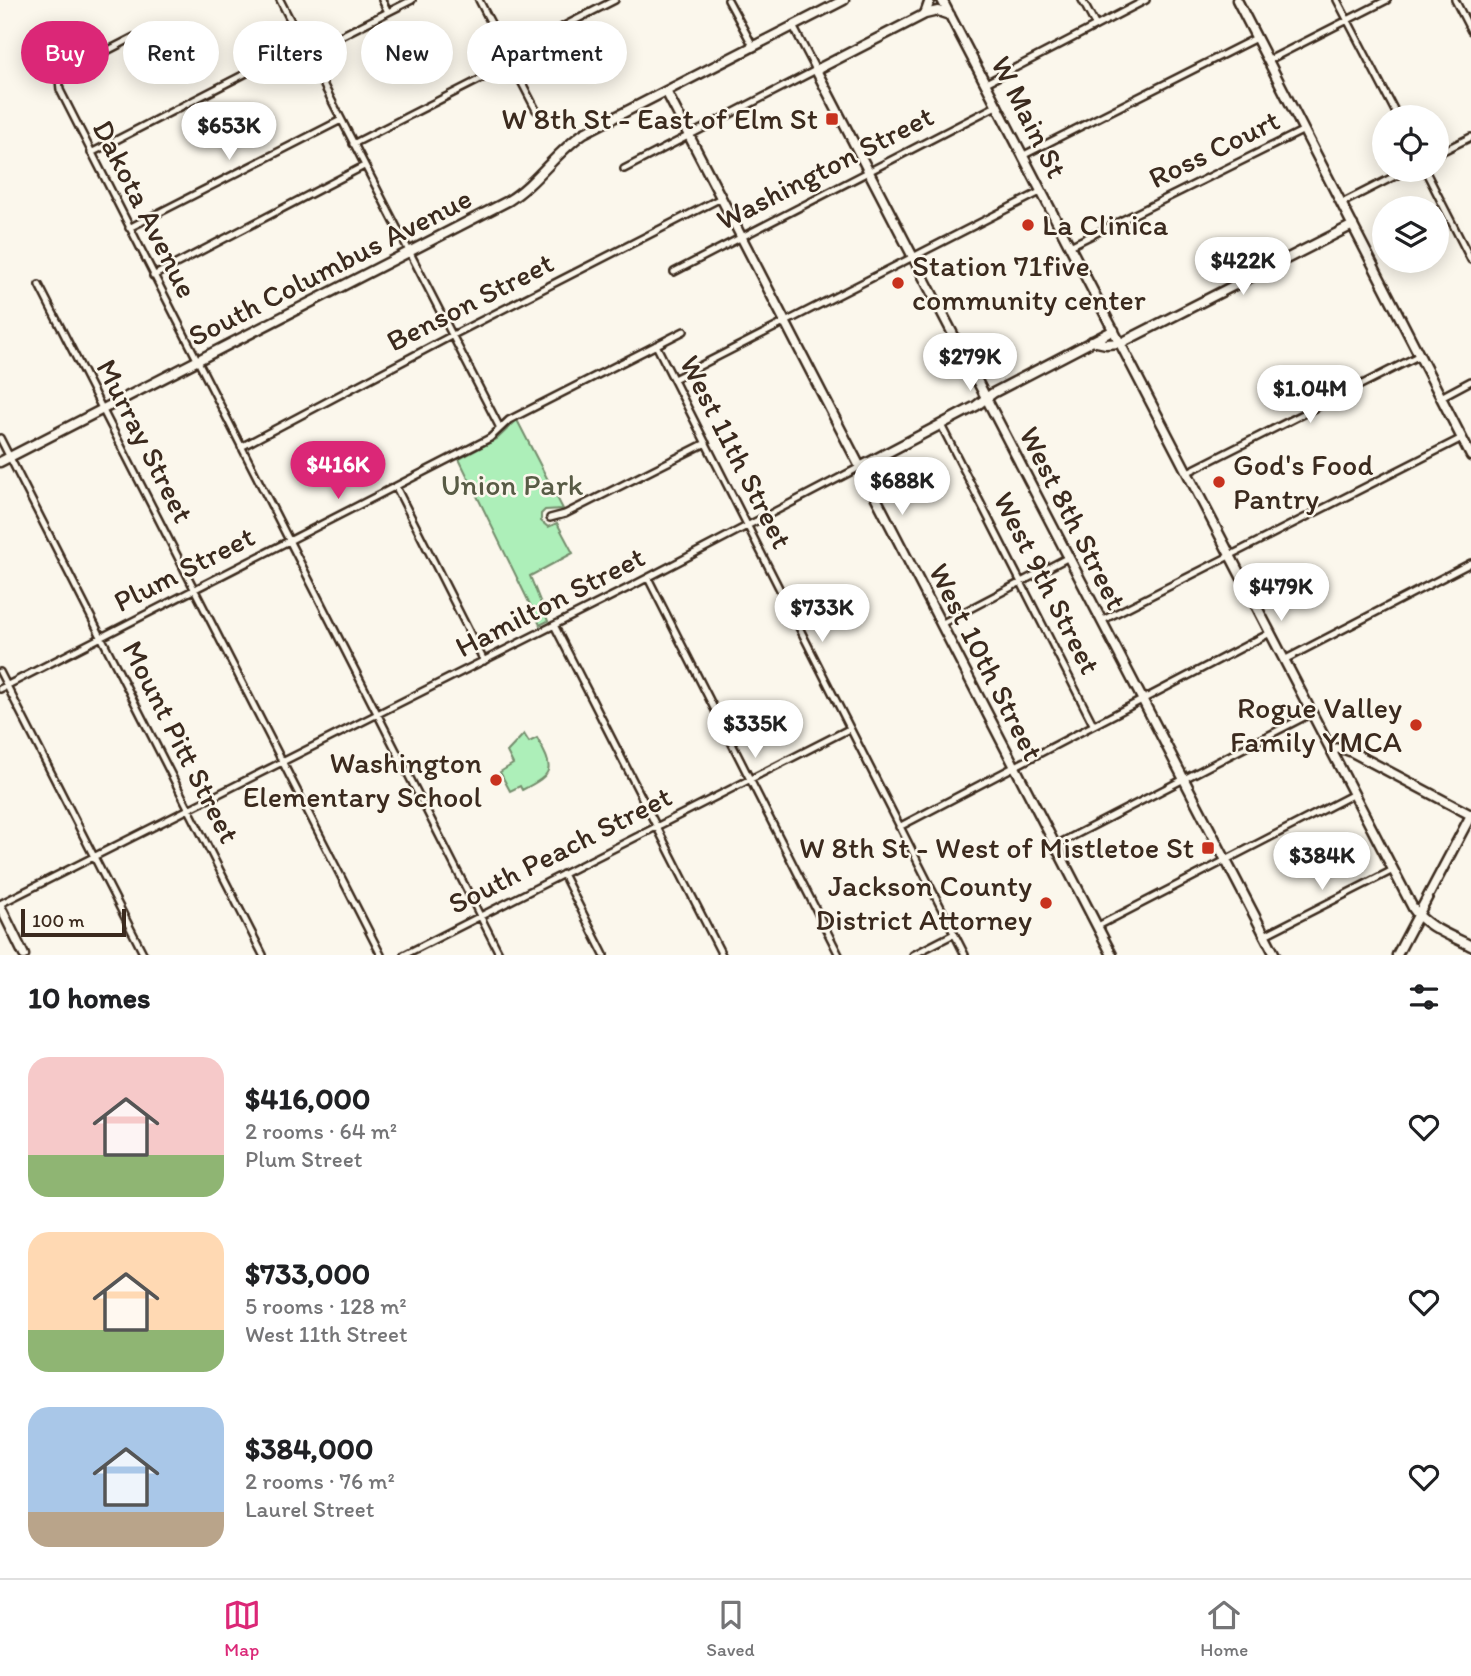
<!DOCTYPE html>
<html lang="en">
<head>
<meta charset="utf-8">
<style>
	body { margin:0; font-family:Itim,sans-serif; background:#f2f2f2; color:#202124; height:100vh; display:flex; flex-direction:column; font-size:26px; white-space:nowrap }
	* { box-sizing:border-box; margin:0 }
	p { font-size:23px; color:#757577 }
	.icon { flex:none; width:38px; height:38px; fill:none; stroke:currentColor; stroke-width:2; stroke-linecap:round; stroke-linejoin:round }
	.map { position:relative; height:955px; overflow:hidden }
	.sheet { display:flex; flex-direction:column; background:#fff; flex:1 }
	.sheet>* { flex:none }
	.top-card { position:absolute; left:21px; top:21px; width:700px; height:63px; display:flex; gap:14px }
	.buttons { position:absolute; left:1372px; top:105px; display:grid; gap:14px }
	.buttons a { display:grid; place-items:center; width:77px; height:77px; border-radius:50%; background:#fff; box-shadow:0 4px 18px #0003; font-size:35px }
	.scale { position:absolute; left:21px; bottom:18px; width:105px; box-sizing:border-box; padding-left:7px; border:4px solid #3b2a1e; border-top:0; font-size:19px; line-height:24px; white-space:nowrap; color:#3b2a1e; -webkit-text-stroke:5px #fbf7ec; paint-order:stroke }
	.price { position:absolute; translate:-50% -60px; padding:0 16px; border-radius:24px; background:#fff; color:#222; font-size:23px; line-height:46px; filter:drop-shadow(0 2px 4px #0008) }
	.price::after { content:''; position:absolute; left:50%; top:42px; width:21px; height:16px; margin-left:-10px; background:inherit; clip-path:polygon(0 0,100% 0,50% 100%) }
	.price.active { background:#db2777; color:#fff }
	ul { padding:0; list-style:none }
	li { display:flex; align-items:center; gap:21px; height:175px; padding:0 28px }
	li span { display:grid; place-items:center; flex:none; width:196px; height:140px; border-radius:21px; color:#555 }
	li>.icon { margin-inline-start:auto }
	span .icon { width:84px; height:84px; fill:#fffc; stroke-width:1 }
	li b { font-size:30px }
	h2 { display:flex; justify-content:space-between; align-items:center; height:84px; padding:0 28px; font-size:30px }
	.chip { padding:0 24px; border-radius:32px; background:#fff; box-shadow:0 4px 18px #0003; font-size:24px; line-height:63px }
	.chip.active { background:#db2777; color:#fff }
	.tabs { display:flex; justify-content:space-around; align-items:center; height:98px; border-top:2px solid #e0e0e0; background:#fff; font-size:19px; color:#757577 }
	.tabs a { display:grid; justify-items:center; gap:4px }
	.tabs .active { color:#db2777 }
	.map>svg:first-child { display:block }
</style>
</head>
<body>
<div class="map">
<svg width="1471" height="955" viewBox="0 0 1471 955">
	<rect width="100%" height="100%" fill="#fbf7ec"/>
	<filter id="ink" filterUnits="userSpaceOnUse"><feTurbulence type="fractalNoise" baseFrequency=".0143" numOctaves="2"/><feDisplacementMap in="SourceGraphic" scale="14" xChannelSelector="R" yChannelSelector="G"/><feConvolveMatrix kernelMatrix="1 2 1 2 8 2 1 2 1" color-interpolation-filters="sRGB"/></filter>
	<g filter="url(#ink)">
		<path fill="#adefb9" stroke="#748c6c" stroke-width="2" d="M517,420L563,509L545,510L541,514V521L548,527L557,523L573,553L530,576L548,621L540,625L459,459L497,439Z
			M524,734L529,742L537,738C554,770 555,773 522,790L520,786L510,791L500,772L513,764L507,752Z"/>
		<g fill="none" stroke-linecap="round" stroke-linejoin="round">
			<defs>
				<path id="street" d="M280,0L500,428
					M382,0L388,12
					M479,0L536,110
					M728,0L753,46
					M1082,0L1096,26
					M1337,0L1398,117
					M1455,0L1471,31
					M134,37L66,72L59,80L60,90L500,955
					M307,53L412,0
					M1267,61L1387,0
					M986,83L1146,0
					M353,144L524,57L564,26L615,0
					M91,153L303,44
					M1437,154L1471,137
					M1024,155L1256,38
					M624,169L816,70L793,26
					M1425,170L1471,260
					M1342,203L1407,170
					M129,228L341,120
					M1070,246L1304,130
					M674,272L998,105
					M153,276L364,166
					M39,285L381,955
					M656,345L965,955
					M674,379L1042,191
					M1441,397L1471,381
					M941,425L1093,724
					M0,438L263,955
					M241,447L451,336L721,198
					M1188,472L1420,355
					M396,487L484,661
					M550,518L565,514L706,443
					M648,578L839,955
					M1101,621L1462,438
					M941,624L1067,558
					M554,625L722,955
					M1284,660L1471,563
					M0,672L144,955
					M0,689L490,438L509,420L684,331
					M899,827L1270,633
					M1056,845L1312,713
					M563,874L604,955
					M0,904L630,587L860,467
					M1098,926L1354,794
					M1265,935L1393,870
					M404,955L849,729
					M913,955L954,934"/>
				<path id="secondary" d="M930,0L925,14L816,70L1275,955
					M942,0L1413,908C1425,927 1452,936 1471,946
					M1237,0L1471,456
					M925,14L938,11L950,15
					M666,91L1112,955
					M1092,341L1106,344L1121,343L1353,225
					M0,462L508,201C537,183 555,153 584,133L844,0
					M860,467L976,406L993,393L1114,330
					M1330,748L1344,749L1352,752L1471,815
					M0,906L24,955
					M1397,955L1471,815"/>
			</defs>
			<use href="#street" stroke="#3b2a1e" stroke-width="10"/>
			<use href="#secondary" stroke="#3b2a1e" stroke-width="13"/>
			<use href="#street" stroke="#fbf7ec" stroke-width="5"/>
			<use href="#secondary" stroke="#fbf7ec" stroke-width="8"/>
		</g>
	</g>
	<g fill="#c8321e" stroke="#fbf7ec" stroke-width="2.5">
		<rect x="825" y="112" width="14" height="14" rx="3.5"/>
		<circle cx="1028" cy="225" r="7"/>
		<circle cx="898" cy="283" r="7"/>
		<circle cx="1219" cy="482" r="7"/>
		<circle cx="1416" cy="725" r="7"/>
		<circle cx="496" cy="780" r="7"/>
		<rect x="1201" y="841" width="14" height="14" rx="3.5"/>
		<circle cx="1046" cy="903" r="7"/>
	</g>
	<g text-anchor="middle" stroke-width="5" stroke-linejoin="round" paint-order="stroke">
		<g font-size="30" fill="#3b2a1e" stroke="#fbf7ec">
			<text transform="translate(1029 117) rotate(63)" y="10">W Main St</text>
			<text transform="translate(1214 149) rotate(-26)" y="10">Ross Court</text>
			<text transform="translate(825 168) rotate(-27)" y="10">Washington Street</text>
			<text transform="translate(145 209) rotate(63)" y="10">Dakota Avenue</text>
			<text transform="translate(330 267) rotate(-27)" y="10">South Columbus Avenue</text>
			<text transform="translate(470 302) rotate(-27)" y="10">Benson Street</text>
			<text transform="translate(145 441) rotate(63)" y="10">Murray Street</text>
			<text transform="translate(736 452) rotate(63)" y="10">West 11th Street</text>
			<text transform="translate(1073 518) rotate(63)" y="10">West 8th Street</text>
			<text transform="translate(184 569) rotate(-27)" y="10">Plum Street</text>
			<text transform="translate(1047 583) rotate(63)" y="10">West 9th Street</text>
			<text transform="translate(550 602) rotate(-27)" y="10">Hamilton Street</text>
			<text transform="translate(986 662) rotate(63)" y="10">West 10th Street</text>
			<text transform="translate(181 742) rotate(63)" y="10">Mount Pitt Street</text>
			<text transform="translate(560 850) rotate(-27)" y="10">South Peach Street</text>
		</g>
		<g font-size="30" fill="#3b2a1e" stroke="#fbf7ec" text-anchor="end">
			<text x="818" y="129">W 8th St - East of Elm St</text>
			<text x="1042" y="235" text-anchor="start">La Clinica</text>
			<text x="912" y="276" text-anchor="start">Station 71five<tspan x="912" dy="34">community center</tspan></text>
			<text x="1233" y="475" text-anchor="start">God's Food<tspan x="1233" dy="34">Pantry</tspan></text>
			<text x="1402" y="718">Rogue Valley<tspan x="1402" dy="34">Family YMCA</tspan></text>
			<text x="482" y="773">Washington<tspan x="482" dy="34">Elementary School</tspan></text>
			<text x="1194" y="858">W 8th St - West of Mistletoe St</text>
			<text x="1032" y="896">Jackson County<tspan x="1032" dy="34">District Attorney</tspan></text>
		</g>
		<g font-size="30" fill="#585b45" stroke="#fbf7ec">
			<text x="512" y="495">Union Park</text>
		</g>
	</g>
</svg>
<div class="buttons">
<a><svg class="icon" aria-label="locate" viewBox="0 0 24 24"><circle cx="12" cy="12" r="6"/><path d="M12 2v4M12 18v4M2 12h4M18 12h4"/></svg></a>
<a><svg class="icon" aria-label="layers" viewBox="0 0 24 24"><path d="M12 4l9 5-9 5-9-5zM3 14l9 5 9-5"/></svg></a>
</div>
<div class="scale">100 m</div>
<b class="price" style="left:229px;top:162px">$653K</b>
<b class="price" style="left:1243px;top:297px">$422K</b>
<b class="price" style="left:970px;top:393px">$279K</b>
<b class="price" style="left:1310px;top:425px">$1.04M</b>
<b class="price active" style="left:338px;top:501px">$416K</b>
<b class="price" style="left:902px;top:517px">$688K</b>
<b class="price" style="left:1281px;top:623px">$479K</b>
<b class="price" style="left:822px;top:644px">$733K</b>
<b class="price" style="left:755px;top:760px">$335K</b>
<b class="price" style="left:1322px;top:892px">$384K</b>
<div class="top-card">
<a class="chip active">Buy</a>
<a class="chip">Rent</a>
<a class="chip">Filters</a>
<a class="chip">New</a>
<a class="chip">Apartment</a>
</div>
</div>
<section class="sheet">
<h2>10 homes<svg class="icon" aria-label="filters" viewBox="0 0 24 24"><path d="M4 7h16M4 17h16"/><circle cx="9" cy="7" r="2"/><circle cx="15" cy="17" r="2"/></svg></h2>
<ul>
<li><span style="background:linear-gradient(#f6c9c9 70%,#8fb573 0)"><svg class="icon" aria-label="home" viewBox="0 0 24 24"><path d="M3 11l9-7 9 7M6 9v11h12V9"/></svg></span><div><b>$416,000</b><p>2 rooms · 64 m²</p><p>Plum Street</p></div><svg class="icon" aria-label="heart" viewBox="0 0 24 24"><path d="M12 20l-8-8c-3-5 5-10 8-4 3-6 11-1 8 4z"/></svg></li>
<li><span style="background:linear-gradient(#ffd9b3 70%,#8fb573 0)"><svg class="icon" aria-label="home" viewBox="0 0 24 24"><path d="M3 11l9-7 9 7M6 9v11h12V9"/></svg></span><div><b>$733,000</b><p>5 rooms · 128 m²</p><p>West 11th Street</p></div><svg class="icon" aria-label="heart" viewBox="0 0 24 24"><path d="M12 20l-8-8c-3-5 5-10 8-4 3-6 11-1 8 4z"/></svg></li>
<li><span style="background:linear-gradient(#a9c7e8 75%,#b9a48a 0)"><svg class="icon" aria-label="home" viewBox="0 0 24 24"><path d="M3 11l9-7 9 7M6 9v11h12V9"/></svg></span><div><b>$384,000</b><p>2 rooms · 76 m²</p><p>Laurel Street</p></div><svg class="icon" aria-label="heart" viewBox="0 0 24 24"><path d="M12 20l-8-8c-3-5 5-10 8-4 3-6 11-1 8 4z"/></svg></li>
</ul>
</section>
<nav class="tabs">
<a class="active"><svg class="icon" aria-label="map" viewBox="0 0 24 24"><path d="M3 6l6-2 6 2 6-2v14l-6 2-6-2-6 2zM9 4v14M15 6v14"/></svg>Map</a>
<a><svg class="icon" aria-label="saved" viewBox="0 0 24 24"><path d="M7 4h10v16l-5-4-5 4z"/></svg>Saved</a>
<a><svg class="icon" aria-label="home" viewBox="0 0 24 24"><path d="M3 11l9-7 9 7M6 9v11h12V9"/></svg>Home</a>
</nav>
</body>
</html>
